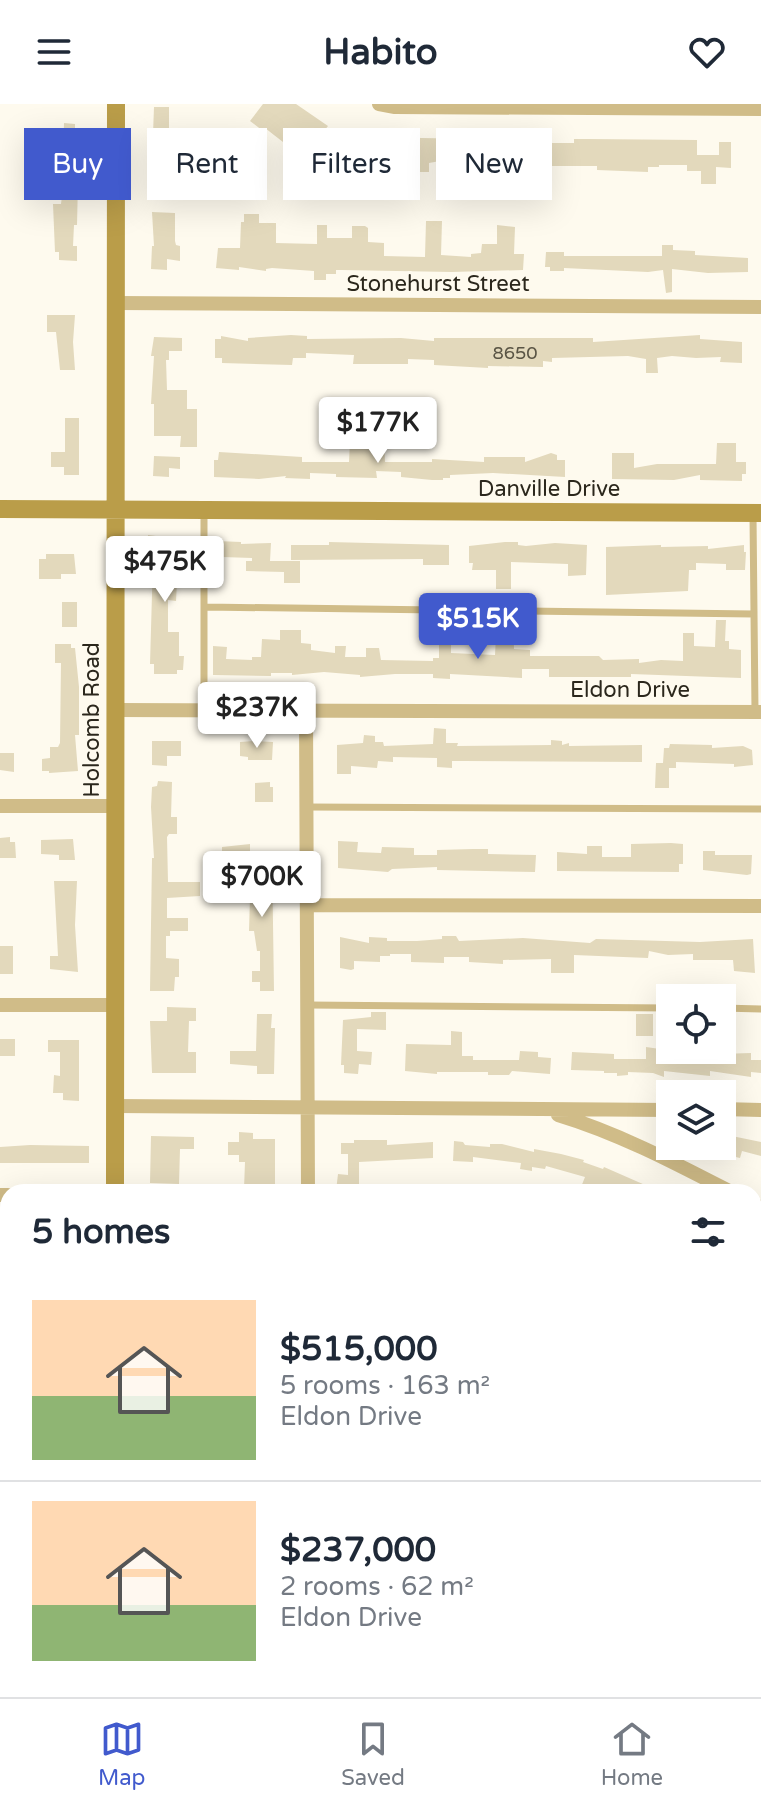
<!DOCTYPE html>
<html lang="en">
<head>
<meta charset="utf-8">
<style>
	body { margin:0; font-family:"Varela Round",sans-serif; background:#f2f2f3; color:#1f2937; height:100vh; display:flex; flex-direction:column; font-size:30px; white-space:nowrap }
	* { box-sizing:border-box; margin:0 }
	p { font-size:26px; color:#747a83 }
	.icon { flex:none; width:44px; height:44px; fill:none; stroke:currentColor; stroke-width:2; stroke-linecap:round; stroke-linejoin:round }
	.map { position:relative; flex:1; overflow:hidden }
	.drawer { position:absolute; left:0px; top:1080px; width:762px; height:514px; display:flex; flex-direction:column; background:#fff; border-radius:24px 24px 0 0; box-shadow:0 8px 32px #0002 }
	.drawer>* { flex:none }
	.hud { position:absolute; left:24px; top:24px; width:714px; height:72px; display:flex; gap:16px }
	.buttons { position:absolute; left:656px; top:880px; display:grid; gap:16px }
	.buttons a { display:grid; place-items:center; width:80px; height:80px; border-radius:0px; background:#fff; box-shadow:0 8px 32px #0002; font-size:40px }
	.price { position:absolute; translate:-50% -68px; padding:0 18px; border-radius:8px; background:#fff; color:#222; font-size:26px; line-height:52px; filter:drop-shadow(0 2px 4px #0008) }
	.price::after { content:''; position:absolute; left:50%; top:48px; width:24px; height:18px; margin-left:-12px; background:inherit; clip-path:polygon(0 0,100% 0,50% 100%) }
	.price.current { background:#415acd; color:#fff }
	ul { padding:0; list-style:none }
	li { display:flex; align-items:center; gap:24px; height:200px; padding:0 32px }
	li+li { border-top:2px solid #e0e1e3 }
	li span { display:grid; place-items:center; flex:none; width:224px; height:160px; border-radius:0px; color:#555 }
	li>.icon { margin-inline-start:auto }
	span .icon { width:96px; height:96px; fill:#fffc; stroke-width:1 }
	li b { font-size:34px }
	h2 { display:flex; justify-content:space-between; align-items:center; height:96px; padding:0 32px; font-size:34px }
	.chip { padding:0 28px; border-radius:0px; background:#fff; box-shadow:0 8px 32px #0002; font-size:28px; line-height:72px }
	.chip.current { background:#415acd; color:#fff }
	header { display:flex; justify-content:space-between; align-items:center; height:104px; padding:0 32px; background:#fff; font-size:36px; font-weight:800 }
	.menu { display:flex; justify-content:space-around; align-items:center; height:112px; border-top:2px solid #e0e1e3; background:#fff; font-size:22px; color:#747a83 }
	.menu a { display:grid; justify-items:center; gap:4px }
	.menu .current { color:#415acd }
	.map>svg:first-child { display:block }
</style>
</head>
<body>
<header><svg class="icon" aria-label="menu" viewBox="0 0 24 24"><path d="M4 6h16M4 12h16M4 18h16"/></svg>Habito<svg class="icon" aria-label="heart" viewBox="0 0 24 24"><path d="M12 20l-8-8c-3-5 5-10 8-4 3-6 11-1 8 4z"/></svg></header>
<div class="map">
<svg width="761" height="1593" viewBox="0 0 761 1593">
	<rect width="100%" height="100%" fill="#fefaee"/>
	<path fill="#e3d9bc" d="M263,0H296L328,22L311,43L300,35L292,45L265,24L263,27L250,17Z
		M154,3H169V29L153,30Z
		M64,19L75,20V34H79L77,121H74L73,142H77V157L59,156V148H55L53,100H61L62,92L60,68L63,63Z
		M344,26L365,31V33L477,35V44H501V35L520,34L552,37V39H574V35H588L697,36V51H719V38H731V64L716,63V80H701V67H687V61H659V63H648V68L597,66V62H552V68H535V60H514V66H505V73H493V67H483V63H470V57H440L429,59V68H402L380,67L381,59L353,53L352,60L344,58L341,70L324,67L333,27L342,33Z
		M154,55L169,56V77H152Z
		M152,108L175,109V137L176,141L180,142V157L167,155V166L151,165L152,142H154Z
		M244,110H259V119H276V139L317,140V121H327V134H352V122H365L368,124V138L384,139V152L425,153L426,117H442L441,151L471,153V150L481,149L482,140H497V121L515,123L514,150H524L523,166L452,168L342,166H336V170H326V176H314V167L272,164L266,165V167L239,163V166L216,164L218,144H240L241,118H244Z
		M662,141H673V146L695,147V151L748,154V168L708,169L672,165V188L666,189L663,166L648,168L564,164V167H550V163H545L546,148H564V152H662Z
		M47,211H75L73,238L75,266H60L56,228H47Z
		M291,231L307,232V235L401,234L434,237V234H593V238L700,231V235L742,238V259L720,258L721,253L696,254L672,252L657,254L658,269H646V255L628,252L552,254V258L543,257V263L488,262V264L434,261V256L408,255V260H353L354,251L306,249V254H293L292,261L222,259V254H215V235H221V232L248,237V234Z
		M154,233L182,234V247H169V256H166L167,286H187V305H197V343H180L181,332H154V300H151L154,252H151Z
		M65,314H79V371H64V363H51V348H65Z
		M384,334L385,358H432V355L484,358V353H525V358L551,349L557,351V356H565V373L493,369L450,371V374H443V376H432L401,373V368L376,367L377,374L336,373V370L310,369V375L285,374L286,372L259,375L214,373V356H218L219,348L302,353V358H349L350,337Z
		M717,339H736V358H746V370H742V377L700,376V371L674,376L612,375V349H634V364L657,360H716Z
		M154,352L180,353V365L169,364V373L153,372Z
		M148,431L172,434V438H178V467H198V478H177L176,497L168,496V528H179V552H184L183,566H177V570H154V560H150L153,455H147Z
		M217,437L241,438V440L271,439L270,457H300V479H284V468L246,467V457H252V454L222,453L223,479H210V453H217Z
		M329,438L449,441V461H423V455L291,456V441H329Z
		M505,438H518V441L526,442L555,439L587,441L586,471L568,472V460L511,458V485H496V466H472L473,459H469V442Z
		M661,441V443L708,442V445L744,441V448H746L745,466H726V460L696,459V466H689L688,487L606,491V443Z
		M46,450H74L76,470H61V475H39V455H46Z
		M62,498H77V523H62Z
		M497,513H513L514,545L530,546V552H599L603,556L639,555V559L661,556L683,557V529H694V542L715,543L716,516H726L725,537H729V545L741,546V574L631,570V573H549V565H522V574L450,570V575L433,574V570H395L360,573V571L324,568L292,571V569H271V572L213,571V542L227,543L226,555L252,556V553H261L262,535L280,536V526H301V539L311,540V546L335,549V542H346L345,553H366V544H379L381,556L433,557V554H439V537H451V549L495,551Z
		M55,540H71V544H75L79,583V631H75L78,667L49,669V667H42V655L50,654V643H58L60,639L61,559H55Z
		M434,624L446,625V639H458L457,642L551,641V636L562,637V641L569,639V642L642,641V658L464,657H452V664L437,663V654L393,653V658L378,657L377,664L351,662V670H337V641L363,639L364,631L375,632V638H383L384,642L433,640Z
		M152,637H181V652H167V662L152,661Z
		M254,637L273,638L272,656H248V653L240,652V638Z
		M670,640L712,641V644L743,642L752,646L753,661L734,663V660L676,658V664H669V684H655L656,659H663L664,644H669Z
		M0,649H14V668L0,666Z
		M158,677L172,678L171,713H177V730H169L167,733L168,778H200V792L167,794V814H188V827H170V832H166V854L179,855V873H175L174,887H150L152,754H154L151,703L152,683L157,682Z
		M270,678V683H273V698H255V679Z
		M10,733V738H15L16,754H0V734Z
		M73,735L75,756H59V751L41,750V736Z
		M338,737L358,738L357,748L381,749L382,743L414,744V751H437V746L473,745H488V750L536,751L535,768L437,766V763L392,765L388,768L338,764Z
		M671,739L683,740V760H679V768L557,767V748L587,750V742H602V753H631V740Z
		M250,740V756L222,757V743Z
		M703,747H715V751H752L751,770L747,771L703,766Z
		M255,751H272L274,887H260V878H252V867H260V847H257L254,827H249L250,793L242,792V780H254Z
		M54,777H77L75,821L78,868L50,865V852H58Z
		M442,832H456L459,837L523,834L590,839L596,835L700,838L753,835L755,869L734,867L733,856H693V850L668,851L649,847L648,854L574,851V869H551V855L503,856V860L469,858V853H444V859L411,858V850H390V852H380V858L354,857V865L351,866L340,864V833L369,839V833L387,834V837H417L442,835Z
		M0,842H13V870H0Z
		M167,903L196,904V917H189L188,948H196V969H152L150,917H167Z
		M371,908H386V926L357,925V947L372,948L371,961L359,960L358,970L344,969V961H341L343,916L371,913Z
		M257,910H272L271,924H275L274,970H257V962L230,960V947H256Z
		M636,910H653V932H636Z
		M451,927L462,928V952H473V956H519L520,947L538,948V953L551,954L550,970L512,967L509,971H488V968H437V970L405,967L406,940L451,941Z
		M0,935H15V952H0Z
		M48,936H79V997L63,996V989H53L54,971L60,972V948H48Z
		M646,943L667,946V954L690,955V957L721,958L720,950L751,949V956H761V969L751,968V973L710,967V972L664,967V973L653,969L628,968V971L617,972V969H604V967L571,966L572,948L614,950V955H646Z
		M239,1028L253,1029V1035H275V1088L244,1085L245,1058H239V1051H228V1038H239Z
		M722,1030L761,1038V1052L742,1047L740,1054L723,1050L725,1043L722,1042Z
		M151,1032L194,1033V1045H180L179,1080L150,1079Z
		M354,1036H387V1041L433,1038V1054L359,1058V1088L336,1087L338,1070L348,1071V1050H341V1039H354Z
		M454,1037L463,1038L465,1041L490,1043V1040H502L534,1048V1045L561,1050L584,1056L583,1058L603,1065L604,1063L661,1088H622L625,1087L615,1082L613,1086L597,1081L594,1088H579L585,1073L546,1062L545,1065L532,1063V1067L520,1065L521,1059L473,1053V1058L453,1057Z
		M30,1041L89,1042V1059H0V1043Z"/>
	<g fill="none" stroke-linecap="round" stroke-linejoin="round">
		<path stroke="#d0bc88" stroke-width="7" d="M204,408V605
			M753,411L755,607
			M206,503L753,510
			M307,703L761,705
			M308,901L670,904
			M722,904L761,905"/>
		<path stroke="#d0bc88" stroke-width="14" d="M379,0L395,3L761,5
			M115,199L761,203
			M115,606L761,608
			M306,607L308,1088
			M0,702H115
			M307,801L761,802
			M0,901H114
			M115,1002L670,1006
			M722,1005L761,1006
			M558,1011C618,1029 675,1059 731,1088
			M0,1091H8
			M754,1100L761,1104
			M0,1286H8
			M754,1313L761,1317
			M754,1413L761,1398
			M754,1526L761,1529
			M685,1593L686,1586"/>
		<path stroke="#ba9d49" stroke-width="18" d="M0,405L761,409
			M115,1088L116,0
			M115,1586V1593"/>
	</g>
	<g text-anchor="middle" stroke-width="6" stroke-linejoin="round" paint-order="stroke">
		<g font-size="18" fill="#595444">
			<text x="515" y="255">8650</text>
		</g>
		<g font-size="22" fill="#2b271c" stroke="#fefaee">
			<text x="438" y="187">Stonehurst Street</text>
			<text x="549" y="392">Danville Drive</text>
			<text x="630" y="593">Eldon Drive</text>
			<text transform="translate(91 616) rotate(-90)" y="8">Holcomb Road</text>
		</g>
	</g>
</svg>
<div class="buttons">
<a><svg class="icon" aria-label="locate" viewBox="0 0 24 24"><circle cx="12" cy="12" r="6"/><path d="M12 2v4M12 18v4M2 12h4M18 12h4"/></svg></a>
<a><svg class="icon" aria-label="layers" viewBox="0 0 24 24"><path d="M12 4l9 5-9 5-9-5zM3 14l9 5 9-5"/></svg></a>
</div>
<b class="price" style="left:378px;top:361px">$177K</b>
<b class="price" style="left:165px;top:500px">$475K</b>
<b class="price current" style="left:478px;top:557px">$515K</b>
<b class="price" style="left:257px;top:646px">$237K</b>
<b class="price" style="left:262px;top:815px">$700K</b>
<div class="hud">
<a class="chip current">Buy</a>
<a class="chip">Rent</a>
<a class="chip">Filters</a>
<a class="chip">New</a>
</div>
<section class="drawer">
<h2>5 homes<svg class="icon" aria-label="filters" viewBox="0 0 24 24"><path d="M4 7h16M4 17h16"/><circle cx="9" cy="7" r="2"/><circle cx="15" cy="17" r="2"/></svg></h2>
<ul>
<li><span style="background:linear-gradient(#ffd9b3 60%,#8fb573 0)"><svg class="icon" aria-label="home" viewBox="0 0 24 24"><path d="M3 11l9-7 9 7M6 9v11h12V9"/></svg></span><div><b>$515,000</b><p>5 rooms · 163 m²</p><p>Eldon Drive</p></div></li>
<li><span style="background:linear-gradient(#ffd9b3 65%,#8fb573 0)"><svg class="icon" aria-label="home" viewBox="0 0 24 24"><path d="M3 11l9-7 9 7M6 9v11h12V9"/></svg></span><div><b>$237,000</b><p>2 rooms · 62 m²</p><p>Eldon Drive</p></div></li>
</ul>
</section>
</div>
<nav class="menu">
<a class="current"><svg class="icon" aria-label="map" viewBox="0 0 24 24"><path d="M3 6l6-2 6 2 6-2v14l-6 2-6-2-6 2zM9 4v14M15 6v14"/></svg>Map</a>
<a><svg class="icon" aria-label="saved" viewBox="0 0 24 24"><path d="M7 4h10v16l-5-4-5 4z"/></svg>Saved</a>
<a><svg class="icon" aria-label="home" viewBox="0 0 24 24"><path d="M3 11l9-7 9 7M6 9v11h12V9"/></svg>Home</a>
</nav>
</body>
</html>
